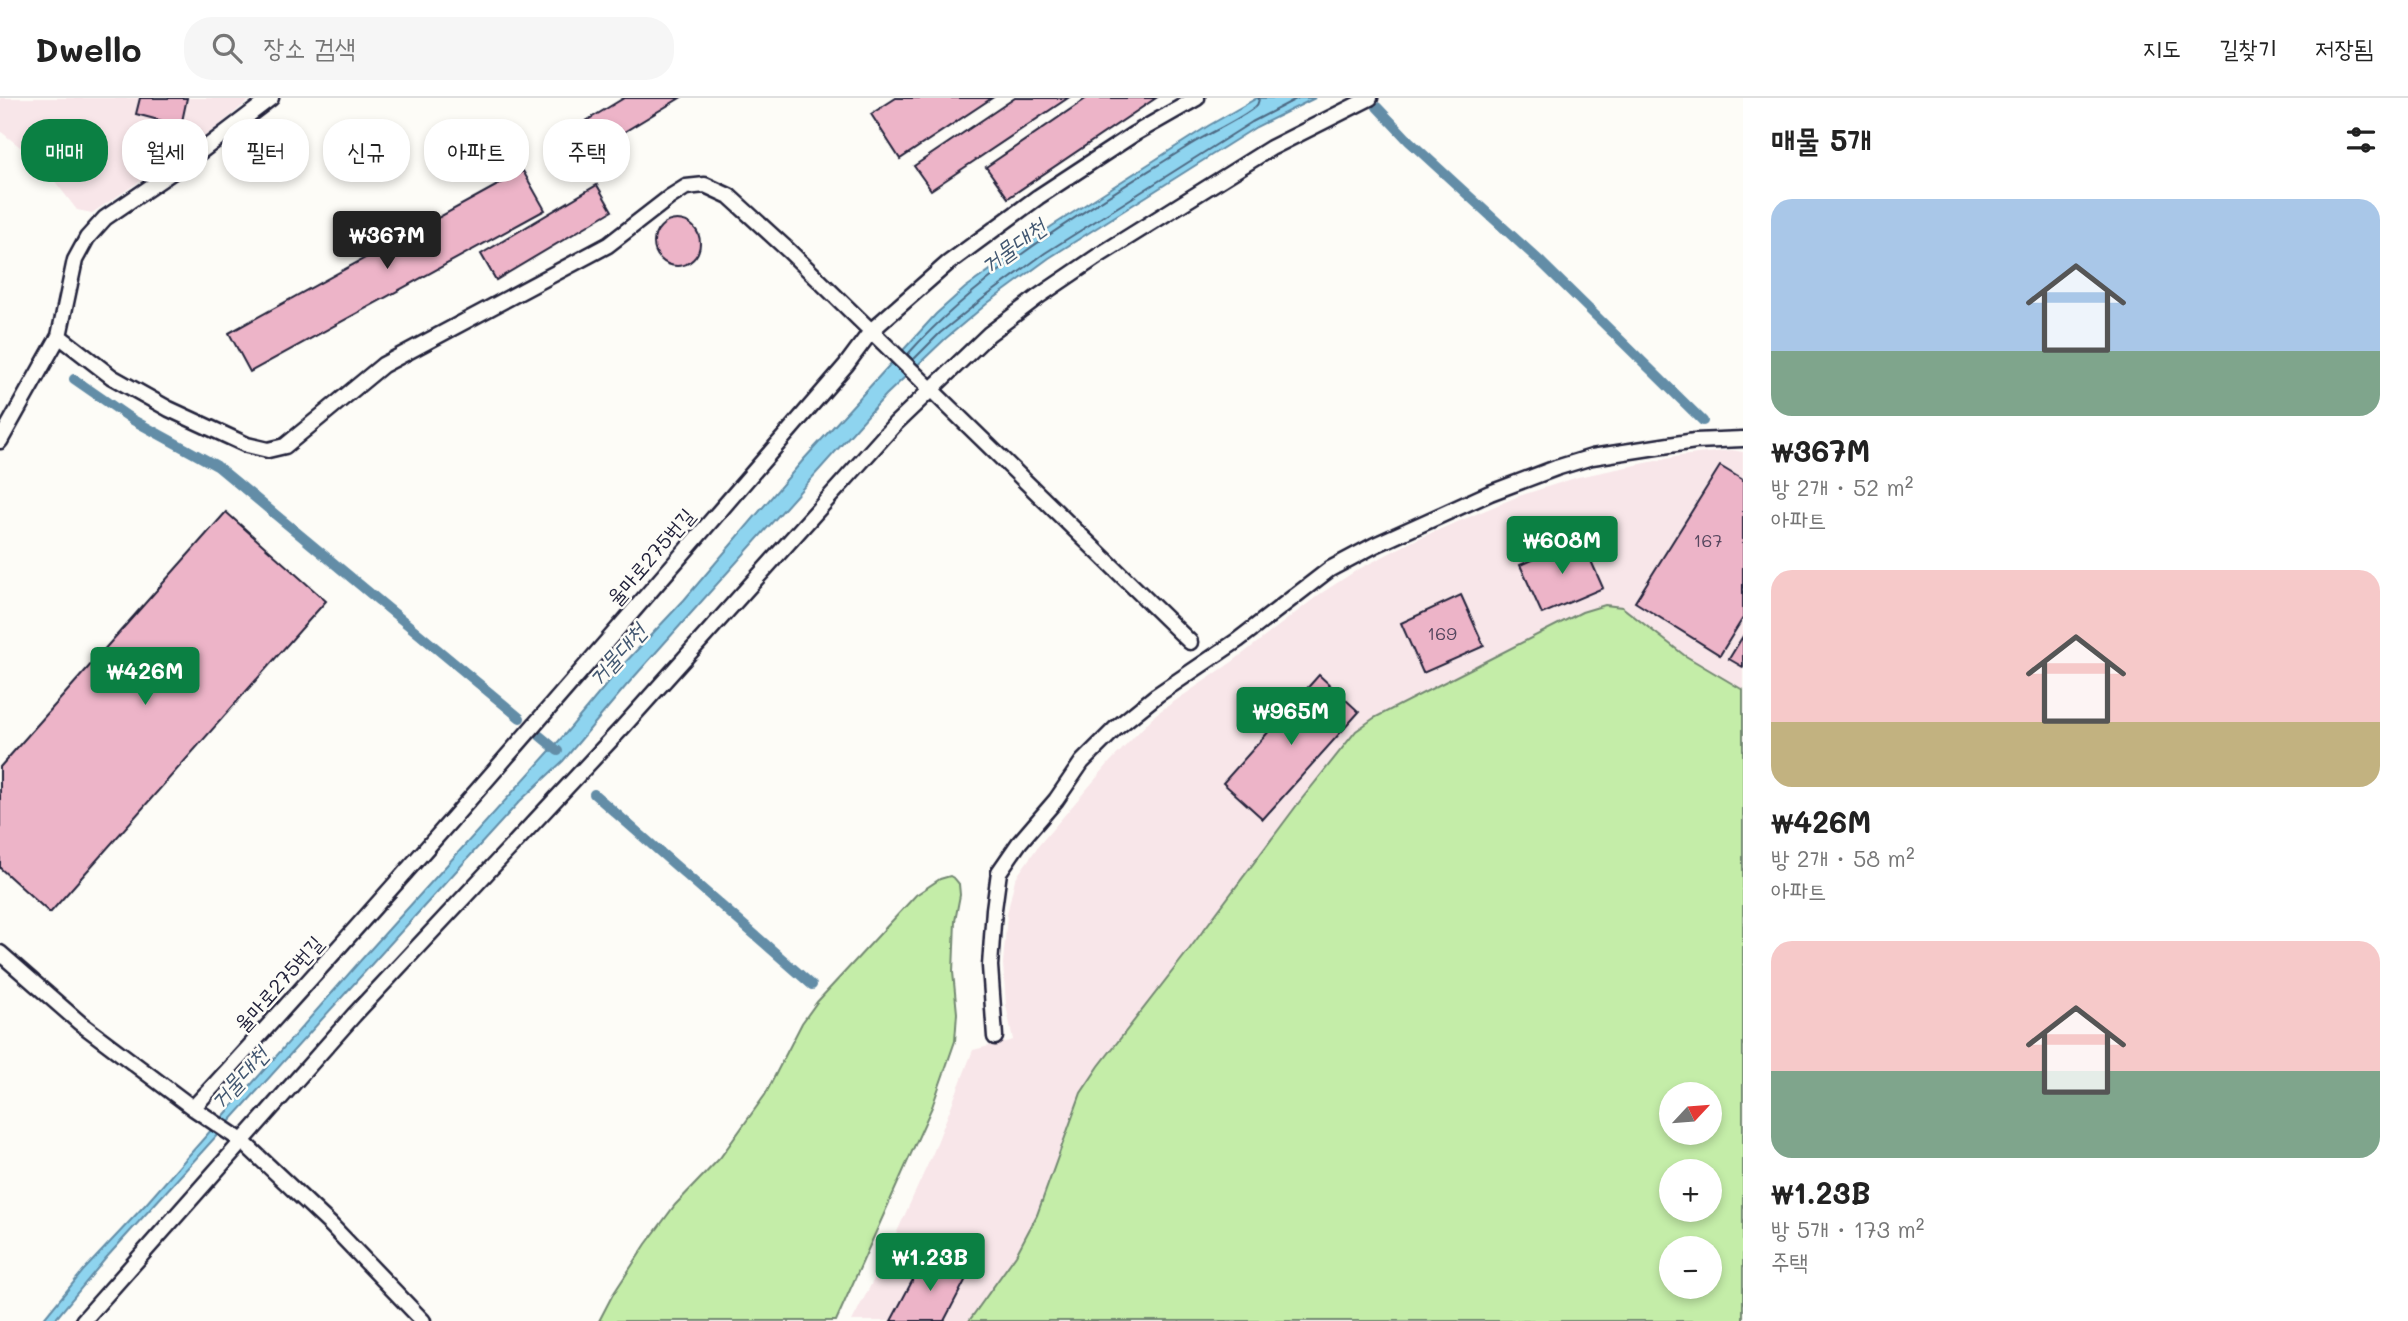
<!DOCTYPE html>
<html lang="ko">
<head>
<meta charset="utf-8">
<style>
	body { margin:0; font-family:Mali,"Poor Story",sans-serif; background:#f6f6f6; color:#222; height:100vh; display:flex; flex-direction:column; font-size:26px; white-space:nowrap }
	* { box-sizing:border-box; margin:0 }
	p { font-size:23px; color:#767676 }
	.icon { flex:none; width:38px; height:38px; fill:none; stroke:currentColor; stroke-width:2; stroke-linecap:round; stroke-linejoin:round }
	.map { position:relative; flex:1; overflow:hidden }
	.details { display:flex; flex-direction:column; background:#fff; width:665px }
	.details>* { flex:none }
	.banner { position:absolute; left:21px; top:21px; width:665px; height:63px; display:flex; gap:14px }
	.needle { width:46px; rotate:64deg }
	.fabs { position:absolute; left:1659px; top:984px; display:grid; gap:14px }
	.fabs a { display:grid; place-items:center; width:63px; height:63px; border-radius:50%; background:#fff; box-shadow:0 4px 10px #0003; font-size:35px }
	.price { position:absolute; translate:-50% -60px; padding:0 16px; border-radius:7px; background:#0b8043; color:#fff; font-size:23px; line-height:46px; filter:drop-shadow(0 2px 4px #0008) }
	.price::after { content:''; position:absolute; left:50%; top:42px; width:21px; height:16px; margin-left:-10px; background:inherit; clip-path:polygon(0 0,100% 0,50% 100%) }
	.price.on { background:#222; color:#fff }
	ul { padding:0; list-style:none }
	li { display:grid; align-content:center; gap:14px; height:371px; padding:0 28px }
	li span { display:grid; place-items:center; height:217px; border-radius:21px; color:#555 }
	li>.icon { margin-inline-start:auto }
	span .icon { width:126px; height:126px; fill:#fffc; stroke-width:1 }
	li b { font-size:30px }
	h2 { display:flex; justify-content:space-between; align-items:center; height:84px; padding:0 28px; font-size:30px }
	.chip { padding:0 24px; border-radius:28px; background:#fff; box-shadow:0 4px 10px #0003; font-size:24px; line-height:63px }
	.chip.on { background:#0b8043; color:#fff }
	header { display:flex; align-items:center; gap:42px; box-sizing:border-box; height:98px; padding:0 35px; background:#fff; border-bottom:2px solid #e0e0e0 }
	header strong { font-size:33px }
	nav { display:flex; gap:38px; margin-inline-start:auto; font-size:24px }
	.search { width:490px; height:63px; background:#f6f6f6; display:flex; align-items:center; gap:18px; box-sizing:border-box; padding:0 24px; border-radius:28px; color:#767676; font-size:26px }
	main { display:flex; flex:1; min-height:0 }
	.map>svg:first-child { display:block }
</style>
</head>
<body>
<header>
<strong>Dwello</strong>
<div class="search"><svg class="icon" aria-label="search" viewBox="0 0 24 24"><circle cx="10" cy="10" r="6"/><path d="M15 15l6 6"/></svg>장소 검색</div>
<nav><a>지도</a><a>길찾기</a><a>저장됨</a></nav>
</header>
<main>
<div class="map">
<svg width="1743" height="1223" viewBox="0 0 1743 1223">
	<rect width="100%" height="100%" fill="#fdfcf7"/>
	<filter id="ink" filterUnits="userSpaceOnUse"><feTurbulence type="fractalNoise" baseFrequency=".0143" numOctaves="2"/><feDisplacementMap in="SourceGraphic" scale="14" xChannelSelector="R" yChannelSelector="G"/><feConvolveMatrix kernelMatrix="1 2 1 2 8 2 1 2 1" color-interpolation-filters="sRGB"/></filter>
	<g filter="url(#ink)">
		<path fill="#f8e6e9" d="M0,0H252L216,30L157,72L92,115L77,112L50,77L29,56L0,33Z
			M1732,352L1743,354V592L1684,557L1622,510L1582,514L1374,620L1356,633L1335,658L1188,853L1099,968L1081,995L1037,1117L1016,1157L969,1223H852L886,1158L933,1055L973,952L1013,942L1006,907L1003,866L1007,816L1015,781L1039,747L1110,664L1156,616L1232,564L1320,496L1357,472L1417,441L1519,398L1578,379L1680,358Z"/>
		<path fill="#c4eda8" stroke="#738872" stroke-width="2" fill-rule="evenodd" d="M1605,507L1622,509L1684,557L1743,592V1223H969L1016,1157L1037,1117L1081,995L1099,968L1188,853L1297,707L1356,633L1374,620L1482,565L1582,514ZM1671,996H1710V1034H1671ZM1671,1073H1710V1111H1671ZM1671,1150H1710V1188H1671Z
			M950,778L955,781L959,786L960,797L955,823L953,874L957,915L955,943L932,1009L836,1223H599L612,1198L646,1146L675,1107L720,1060L765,997L802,925L817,904L916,797L940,781Z"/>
		<path fill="#8ed4ef" stroke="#638da7" stroke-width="2" d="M1257,0H1315L1256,29L1049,160L989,204L945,241L886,297L626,588L563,663L520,703L427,805L106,1160L54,1223H42L83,1173L146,1106L361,862L566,635L621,569L684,502L804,361L936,216L965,190L1052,128L1208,28Z"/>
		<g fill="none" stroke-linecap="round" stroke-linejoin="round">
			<path stroke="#4d6983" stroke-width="2" d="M908,256C986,169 1092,109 1190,47C1209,35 1239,22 1255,9C1259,6 1258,5 1259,0
				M913,262L940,235L985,199L1045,155L1252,24L1298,0"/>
			<path stroke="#638da7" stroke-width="10" d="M1377,9L1409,43L1542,165L1703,323
				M74,281L133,322L217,368L520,620
				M540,638L558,653
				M594,696L812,887"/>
		</g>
		<path fill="#edb4c8" stroke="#22223b" stroke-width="2" d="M140,0H187L181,28L136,16Z
			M624,0H680L591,54L576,29Z
			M896,0H992L900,61L871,16Z
			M1015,0H1068L931,92L914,68Z
			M1087,0H1156L1008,100L986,69Z
			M523,73L545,112L250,274L229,235Z
			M597,87L612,113L496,182L481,156Z
			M654 145a23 23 0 1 1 46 0a23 23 0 1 1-46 0Z
			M1720,368L1743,382V520L1720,557L1635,504Z
			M226,414L326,503L50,815L0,770V669Z
			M1581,440L1603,490L1542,516L1520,467Z
			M1461,497L1484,548L1423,575L1401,525Z
			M1743,538V569L1729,561Z
			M1319,577L1359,614L1263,721L1223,685Z
			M926,1157L967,1179L944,1223H891Z"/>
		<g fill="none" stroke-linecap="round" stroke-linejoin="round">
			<defs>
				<path id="lane" d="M59,238L112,279L169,311L247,347L268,352L285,348L383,267L608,147L670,99L686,89L705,87L729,98L788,152L1190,544
					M0,343L59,238L75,162L87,140L105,120L187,64L271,0
					M0,855L80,925L193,1010L242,1043L331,1127L423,1223
					M995,939L990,868L994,811L999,774L1019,745L1056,702L1082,664L1115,631L1157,597L1238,542L1330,471L1375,447L1490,395L1556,370L1592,359L1695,343L1743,341
					M193,1010C397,789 592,560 789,333L846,267L872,232L947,166L1038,99L1134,36L1197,0
					M83,1223L354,917L622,630L896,325L989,236L1039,198L1098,158L1271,50L1370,0"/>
			</defs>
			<use href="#lane" stroke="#22223b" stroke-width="19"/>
			<use href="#lane" stroke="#fdfcf7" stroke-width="14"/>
		</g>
	</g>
	<g text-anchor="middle" stroke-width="5" stroke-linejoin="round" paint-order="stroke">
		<g font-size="18" fill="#55465e">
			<text x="1708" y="449">167</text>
			<text x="1442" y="542">169</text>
		</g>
		<g font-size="21" fill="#22223b" stroke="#fdfcf7">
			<text transform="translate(651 459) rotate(-49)" y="7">율마로275번길</text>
			<text transform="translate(279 886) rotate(-48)" y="7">율마로275번길</text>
		</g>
		<g font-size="23" font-style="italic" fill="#425771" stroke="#fdfcf7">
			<text transform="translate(1013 148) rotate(-36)" y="8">거물대천</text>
			<text transform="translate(617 557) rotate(-48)" y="8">거물대천</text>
			<text transform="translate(239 980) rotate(-48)" y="8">거물대천</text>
		</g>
	</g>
</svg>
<div class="fabs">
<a><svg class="needle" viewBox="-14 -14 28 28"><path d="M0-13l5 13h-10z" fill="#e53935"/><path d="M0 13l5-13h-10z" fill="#767676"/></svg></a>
<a>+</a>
<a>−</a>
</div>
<b class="price on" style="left:387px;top:173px">₩367M</b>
<b class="price" style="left:1562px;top:478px">₩608M</b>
<b class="price" style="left:145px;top:609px">₩426M</b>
<b class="price" style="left:1291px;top:649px">₩965M</b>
<b class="price" style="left:930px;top:1195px">₩1.23B</b>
<div class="banner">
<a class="chip on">매매</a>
<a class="chip">월세</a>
<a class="chip">필터</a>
<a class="chip">신규</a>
<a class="chip">아파트</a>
<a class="chip">주택</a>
</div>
</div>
<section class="details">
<h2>매물 5개<svg class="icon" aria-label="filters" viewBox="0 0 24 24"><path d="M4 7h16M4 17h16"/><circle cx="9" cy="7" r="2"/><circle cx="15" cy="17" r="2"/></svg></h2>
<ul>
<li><span style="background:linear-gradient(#a9c7e8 70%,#7fa58c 0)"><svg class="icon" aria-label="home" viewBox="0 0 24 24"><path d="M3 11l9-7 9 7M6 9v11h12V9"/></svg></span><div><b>₩367M</b><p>방 2개 · 52 m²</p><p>아파트</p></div></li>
<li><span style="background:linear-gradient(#f6c9c9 70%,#c2b280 0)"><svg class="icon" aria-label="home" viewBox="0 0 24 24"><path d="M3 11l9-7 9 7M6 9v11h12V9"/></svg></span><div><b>₩426M</b><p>방 2개 · 58 m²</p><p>아파트</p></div></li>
<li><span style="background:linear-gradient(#f6c9c9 60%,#7fa58c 0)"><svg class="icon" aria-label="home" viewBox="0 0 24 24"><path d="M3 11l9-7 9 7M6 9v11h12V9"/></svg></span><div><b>₩1.23B</b><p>방 5개 · 173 m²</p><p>주택</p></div></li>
</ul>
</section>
</main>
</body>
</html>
